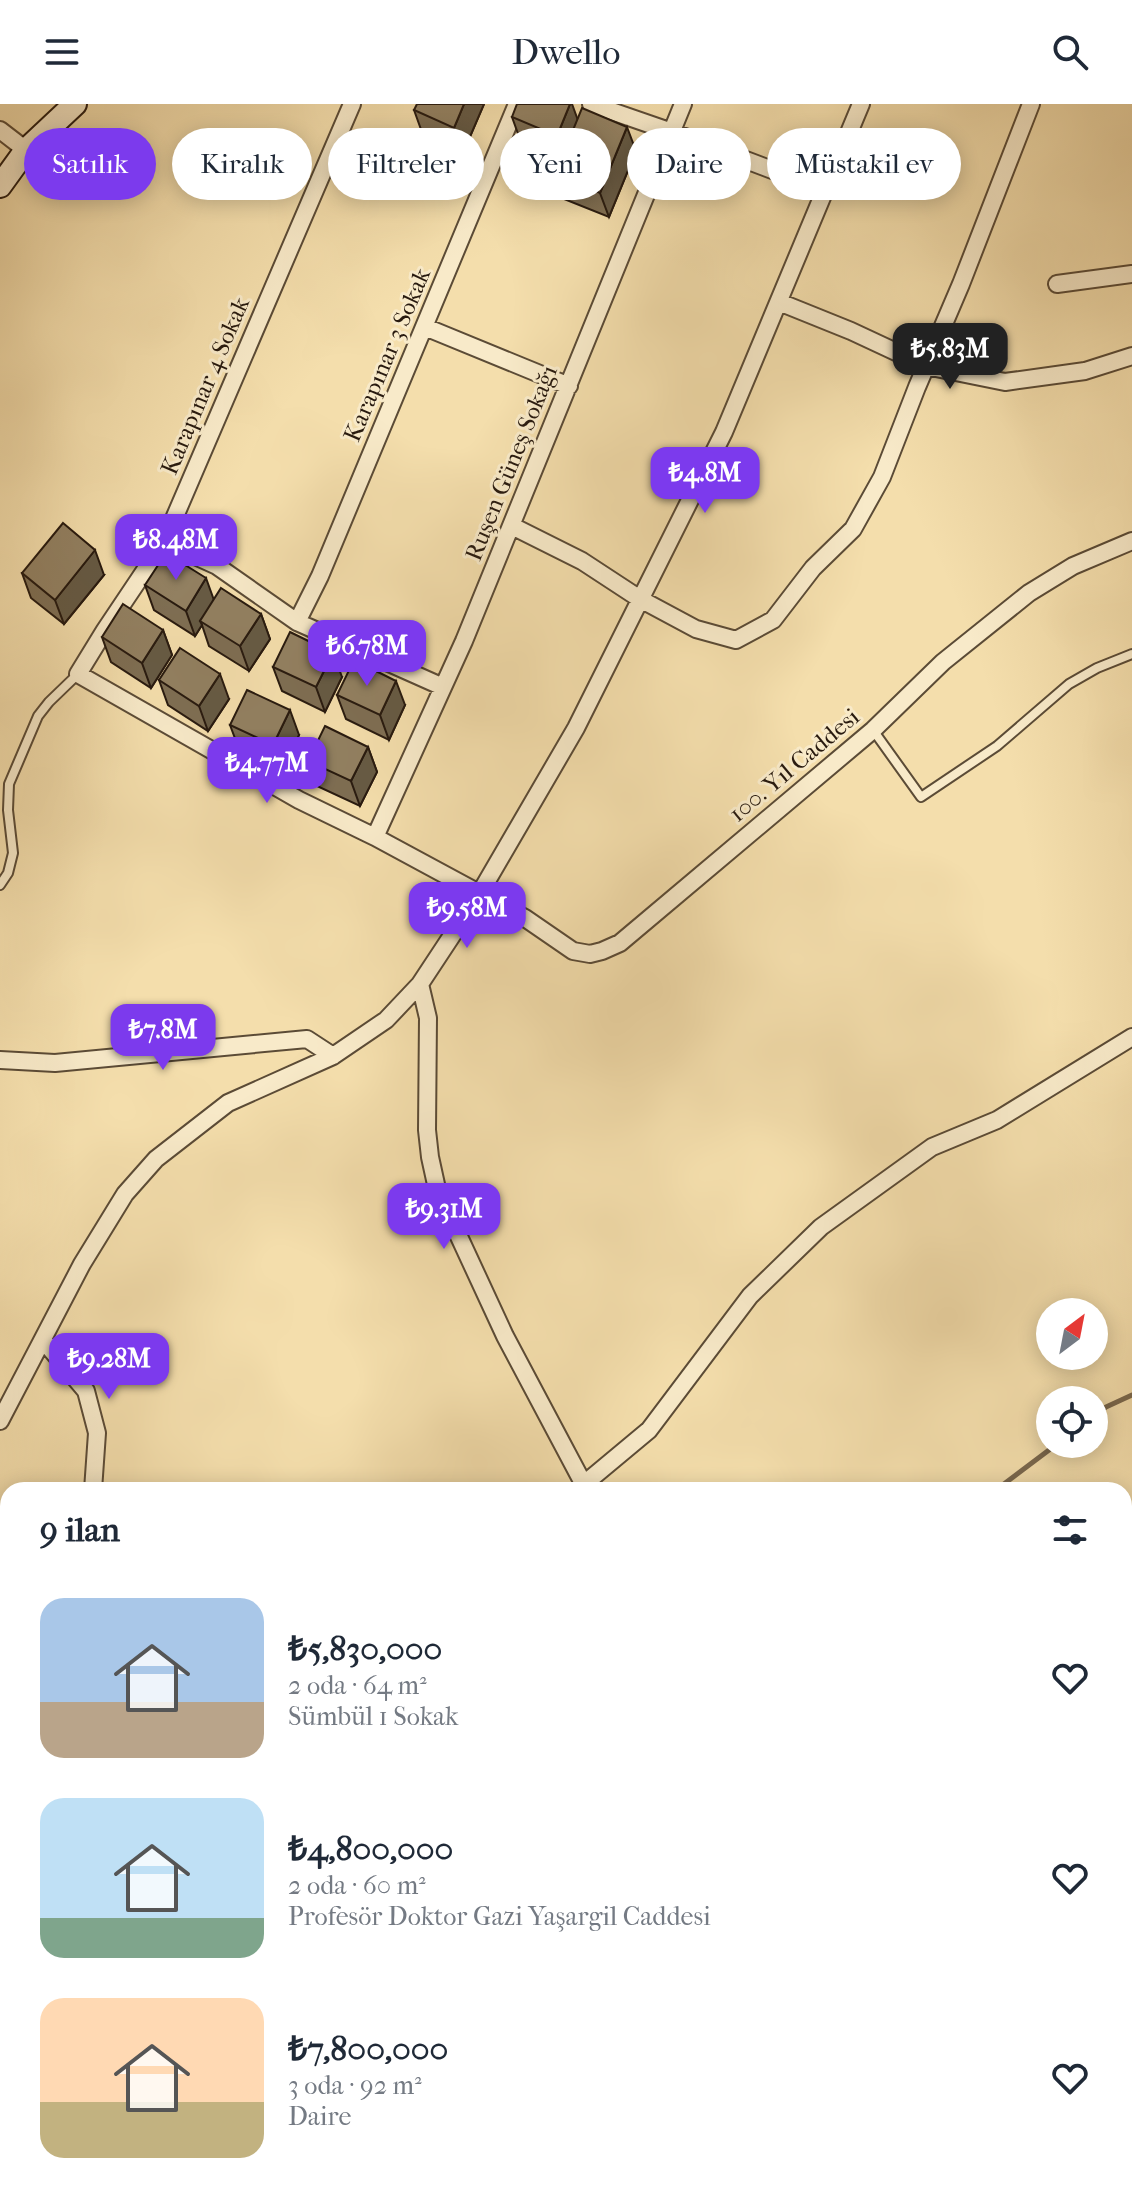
<!DOCTYPE html>
<html lang="tr">
<head>
<meta charset="utf-8">
<style>
	body { margin:0; font-family:"IM FELL French Canon",serif; background:#f2f2f3; color:#1f2937; height:100vh; display:flex; flex-direction:column; font-size:30px; white-space:nowrap }
	* { box-sizing:border-box; margin:0 }
	p { font-size:26px; color:#747a83 }
	.icon { flex:none; width:44px; height:44px; fill:none; stroke:currentColor; stroke-width:2; stroke-linecap:round; stroke-linejoin:round }
	.map { position:relative; flex:1; overflow:hidden }
	.drawer { position:absolute; left:0px; top:1378px; width:1132px; height:714px; display:flex; flex-direction:column; background:#fff; border-radius:24px 24px 0 0; box-shadow:0 4px 20px #0003 }
	.drawer>* { flex:none }
	.top-card { position:absolute; left:24px; top:24px; width:1084px; height:72px; display:flex; gap:16px }
	.needle { width:52px; rotate:32deg }
	.buttons { position:absolute; left:1036px; top:1194px; display:grid; gap:16px }
	.buttons a { display:grid; place-items:center; width:72px; height:72px; border-radius:50%; background:#fff; box-shadow:0 4px 20px #0003; font-size:40px }
	.price { position:absolute; translate:-50% -68px; padding:0 18px; border-radius:16px; background:#7c3aed; color:#fff; font-size:26px; line-height:52px; filter:drop-shadow(0 2px 4px #0008) }
	.price::after { content:''; position:absolute; left:50%; top:48px; width:24px; height:18px; margin-left:-12px; background:inherit; clip-path:polygon(0 0,100% 0,50% 100%) }
	.price.active { background:#222; color:#fff }
	ul { padding:0; list-style:none }
	li { display:flex; align-items:center; gap:24px; height:200px; padding:0 40px }
	li span { display:grid; place-items:center; flex:none; width:224px; height:160px; border-radius:24px; color:#555 }
	li>.icon { margin-inline-start:auto }
	span .icon { width:96px; height:96px; fill:#fffc; stroke-width:1 }
	li b { font-size:34px }
	h2 { display:flex; justify-content:space-between; align-items:center; height:96px; padding:0 40px; font-size:34px }
	.tag { padding:0 28px; border-radius:36px; background:#fff; box-shadow:0 4px 20px #0003; font-size:28px; line-height:72px }
	.tag.active { background:#7c3aed; color:#fff }
	header { display:flex; justify-content:space-between; align-items:center; height:104px; padding:0 40px; background:#fff; font-size:36px; font-weight:600 }
	.map>svg:first-child { display:block }
</style>
</head>
<body>
<header><svg class="icon" aria-label="menu" viewBox="0 0 24 24"><path d="M4 6h16M4 12h16M4 18h16"/></svg>Dwello<svg class="icon" aria-label="search" viewBox="0 0 24 24"><circle cx="10" cy="10" r="6"/><path d="M15 15l6 6"/></svg></header>
<div class="map">
<svg width="1132" height="2091" viewBox="0 0 1132 2091">
	<rect width="100%" height="100%" fill="#f4deac"/>
	<filter id="stains"><feTurbulence type="fractalNoise" baseFrequency=".0025" numOctaves="4"/><feColorMatrix values="0 0 0 0 .2 0 0 0 0 .09 0 0 0 0 .02 0 0 0 .5 -.17"/></filter>
	<radialGradient id="worn" r=".72"><stop offset=".6" stop-color="#630" stop-opacity="0"/><stop offset="1" stop-color="#630" stop-opacity=".3"/></radialGradient>
	<g fill="none" stroke-linecap="round" stroke-linejoin="round">
		<path stroke="#79674d" stroke-width="5" d="M1094,1312L1106,1303L1132,1291
			M996,1386L1057,1340
			M283,2091L284,2084"/>
		<defs>
			<path id="lane" d="M873,626L921,693L997,642L1069,580L1097,564L1132,550
				M0,781L8,769L13,749L8,706L9,680L38,612L49,598L78,570"/>
			<path id="street" d="M352,0L164,438L105,526L78,570L299,696L375,733L525,814L573,847L590,850L602,847L620,839L873,626L943,558L1029,489L1073,462L1132,437
				M591,0L672,28L825,86
				M0,26L26,46
				M1057,180L1132,170
				M779,198L851,227L926,262L1005,278L1085,267L1132,252
				M425,223L569,282
				M512,422L582,457L640,495L696,525L736,536L773,516L813,464L853,425L882,373L917,283L961,180L1031,0
				M164,438L217,462L297,518L443,583
				M297,518L320,472L517,0
				M375,733L464,537L683,0
				M420,880L428,914L427,1026L430,1053L437,1085L505,1232L583,1379
				M0,956L55,959L307,935L333,952
				M43,1236L86,1287L97,1329L93,1386
				M0,1317L82,1160L125,1090L156,1055L228,999L333,952L386,916L420,880L480,789L576,624L724,328L861,0
				M577,1386L649,1326L750,1192L821,1123L932,1043L997,1016L1132,933
				M0,1477L8,1475
				M0,1546L8,1555
				M1124,1833L1132,1841
				M1124,1928L1132,1927"/>
			<path id="secondary" d="M0,82L26,46L75,0
				M1124,1782L1132,1770
				M770,2091L777,2084"/>
		</defs>
		<use href="#lane" stroke="#5b4b36" stroke-width="12"/>
		<use href="#street" stroke="#5b4b36" stroke-width="20"/>
		<use href="#secondary" stroke="#281a0f" stroke-width="26"/>
		<use href="#lane" stroke="#f8eac9" stroke-width="8"/>
		<use href="#street" stroke="#f8eac9" stroke-width="16"/>
		<use href="#secondary" stroke="#f8eac9" stroke-width="22"/>
	</g>
	<path fill="#7e6e53" stroke="#281a0f" stroke-width="2" d="M484,0L463,49L423,31L414,6Z
		M512,13L578,15L636,47L609,113L564,95L555,70L561,55L521,38Z
		M22,469L104,471L64,520L31,494Z
		M145,481L214,495L261,510L270,535L249,567L209,542L202,521L195,532L154,506Z
		M163,526L172,551L151,584L111,558L102,533Z
		M273,563L342,573L325,608L282,587Z
		M159,576L229,595L208,627L168,601Z
		M337,591L405,601L389,636L346,615Z
		M230,621L299,631L282,666L239,645Z
		M368,643L377,668L360,702L317,682L308,657Z"/>
	<path fill="#665a44" stroke="#281a0f" stroke-width="2" d="M464,0H484L463,49L454,24Z
		M570,0H572L580,22L566,57L557,32Z
		M627,23L636,47L609,113L600,89Z
		M95,446L104,471L64,520L55,496Z
		M206,474L215,499L200,517L202,521L195,532L186,507Z
		M261,510L270,535L249,567L240,542Z
		M163,526L172,551L151,584L142,559Z
		M333,549L342,573L325,608L316,583Z
		M220,570L229,595L208,627L199,602Z
		M396,577L405,601L389,636L380,611Z
		M290,606L299,631L282,666L273,641Z
		M368,643L377,668L360,702L351,677Z"/>
	<path fill="#928061" stroke="#281a0f" stroke-width="2" d="M417,0H464L454,24L414,6Z
		M517,0H570L557,32L512,13Z
		M582,4L627,23L600,89L555,70Z
		M63,419L95,446L55,496L22,469Z
		M166,449L206,474L186,507L145,481Z
		M221,484L261,510L240,542L200,517Z
		M123,500L163,526L142,559L102,533Z
		M290,528L333,549L316,583L273,563Z
		M180,544L220,570L199,602L159,576Z
		M354,556L396,577L380,611L337,591Z
		M247,586L290,606L273,641L230,621Z
		M325,622L368,643L351,677L308,657Z"/>
	<g text-anchor="middle" stroke-width="6" stroke-linejoin="round" paint-order="stroke">
		<g font-size="24" fill="#281a0f" stroke="#f8eac9">
			<text transform="translate(387 251) rotate(-67)" y="8">Karapınar 3 Sokak</text>
			<text transform="translate(205 282) rotate(-67)" y="8">Karapınar 4 Sokak</text>
			<text transform="translate(511 359) rotate(-68)" y="8">Ruşen Güneş Sokağı</text>
			<text transform="translate(794 661) rotate(-40)" y="8">100. Yıl Caddesi</text>
		</g>
	</g>
	<rect width="100%" height="100%" filter="url(#stains)"/>
	<rect width="100%" height="100%" fill="url(#worn)"/>
</svg>
<div class="buttons">
<a><svg class="needle" viewBox="-14 -14 28 28"><path d="M0-13l5 13h-10z" fill="#e53935"/><path d="M0 13l5-13h-10z" fill="#747a83"/></svg></a>
<a><svg class="icon" aria-label="locate" viewBox="0 0 24 24"><circle cx="12" cy="12" r="6"/><path d="M12 2v4M12 18v4M2 12h4M18 12h4"/></svg></a>
</div>
<b class="price active" style="left:950px;top:287px">₺5.83M</b>
<b class="price" style="left:705px;top:411px">₺4.8M</b>
<b class="price" style="left:176px;top:478px">₺8.48M</b>
<b class="price" style="left:367px;top:584px">₺6.78M</b>
<b class="price" style="left:267px;top:701px">₺4.77M</b>
<b class="price" style="left:467px;top:846px">₺9.58M</b>
<b class="price" style="left:163px;top:968px">₺7.8M</b>
<b class="price" style="left:444px;top:1147px">₺9.31M</b>
<b class="price" style="left:109px;top:1297px">₺9.28M</b>
<div class="top-card">
<a class="tag active">Satılık</a>
<a class="tag">Kiralık</a>
<a class="tag">Filtreler</a>
<a class="tag">Yeni</a>
<a class="tag">Daire</a>
<a class="tag">Müstakil ev</a>
</div>
<section class="drawer">
<h2>9 ilan<svg class="icon" aria-label="filters" viewBox="0 0 24 24"><path d="M4 7h16M4 17h16"/><circle cx="9" cy="7" r="2"/><circle cx="15" cy="17" r="2"/></svg></h2>
<ul>
<li><span style="background:linear-gradient(#a9c7e8 65%,#b9a48a 0)"><svg class="icon" aria-label="home" viewBox="0 0 24 24"><path d="M3 11l9-7 9 7M6 9v11h12V9"/></svg></span><div><b>₺5,830,000</b><p>2 oda · 64 m²</p><p>Sümbül 1 Sokak</p></div><svg class="icon" aria-label="heart" viewBox="0 0 24 24"><path d="M12 20l-8-8c-3-5 5-10 8-4 3-6 11-1 8 4z"/></svg></li>
<li><span style="background:linear-gradient(#bfe0f5 75%,#7fa58c 0)"><svg class="icon" aria-label="home" viewBox="0 0 24 24"><path d="M3 11l9-7 9 7M6 9v11h12V9"/></svg></span><div><b>₺4,800,000</b><p>2 oda · 60 m²</p><p>Profesör Doktor Gazi Yaşargil Caddesi</p></div><svg class="icon" aria-label="heart" viewBox="0 0 24 24"><path d="M12 20l-8-8c-3-5 5-10 8-4 3-6 11-1 8 4z"/></svg></li>
<li><span style="background:linear-gradient(#ffd9b3 65%,#c2b280 0)"><svg class="icon" aria-label="home" viewBox="0 0 24 24"><path d="M3 11l9-7 9 7M6 9v11h12V9"/></svg></span><div><b>₺7,800,000</b><p>3 oda · 92 m²</p><p>Daire</p></div><svg class="icon" aria-label="heart" viewBox="0 0 24 24"><path d="M12 20l-8-8c-3-5 5-10 8-4 3-6 11-1 8 4z"/></svg></li>
</ul>
</section>
</div>
</body>
</html>
